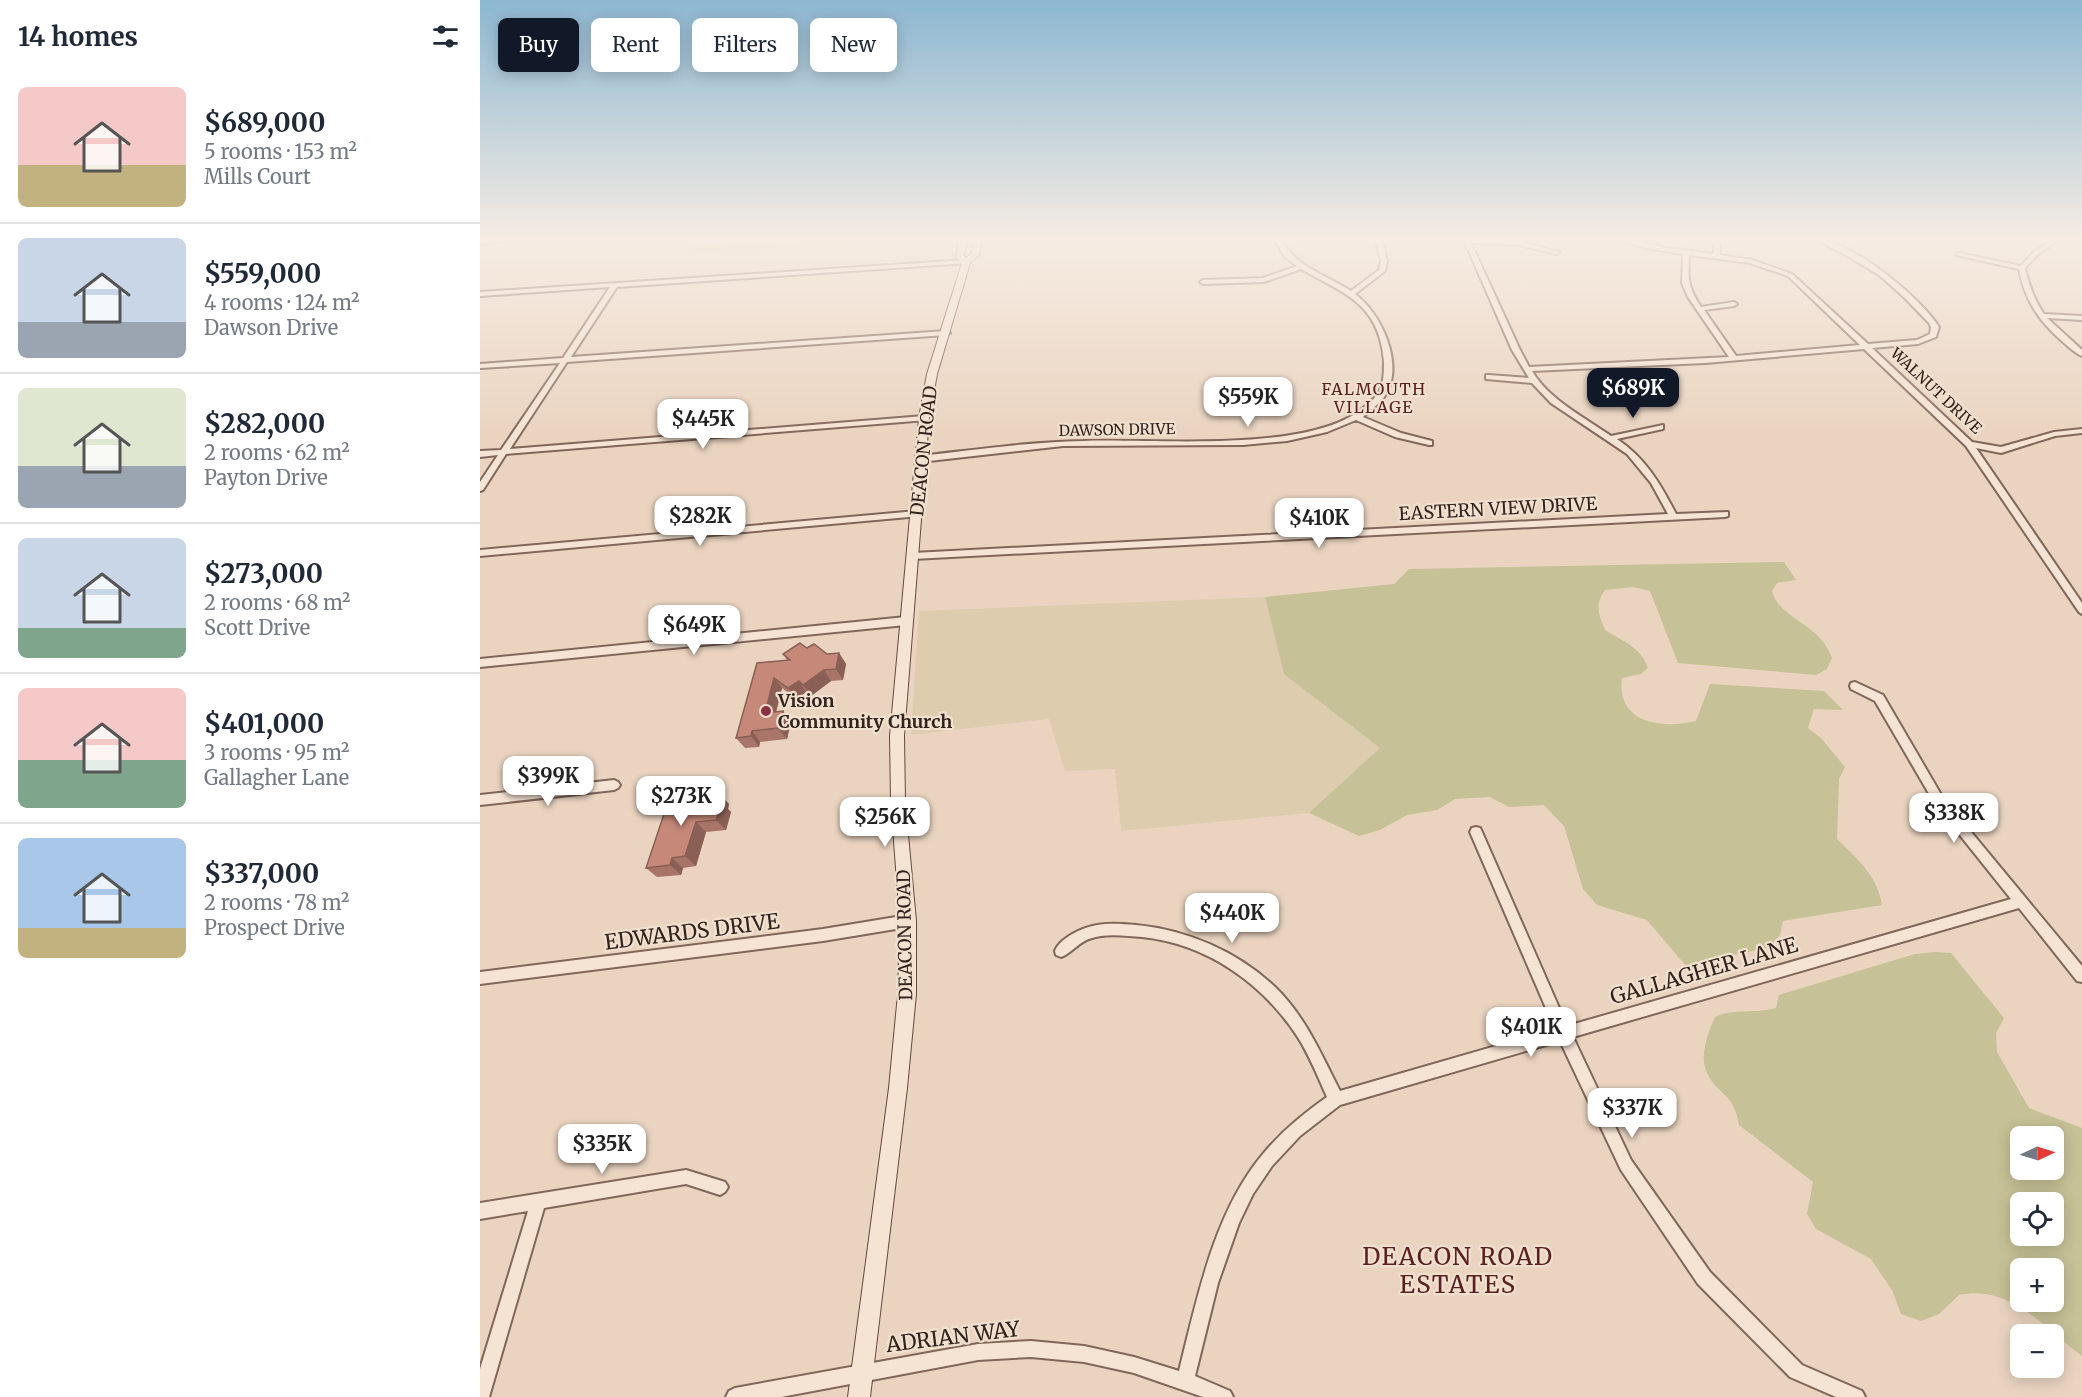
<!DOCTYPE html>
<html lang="en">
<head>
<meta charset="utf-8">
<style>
	body { margin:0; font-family:Merriweather,serif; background:#f6f6f7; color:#1f2937; height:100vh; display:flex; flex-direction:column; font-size:22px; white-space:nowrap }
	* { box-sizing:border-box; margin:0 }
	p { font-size:20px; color:#747a83 }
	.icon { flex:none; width:33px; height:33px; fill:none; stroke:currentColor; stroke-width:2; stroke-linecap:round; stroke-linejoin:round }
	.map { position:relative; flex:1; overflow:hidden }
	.drawer { display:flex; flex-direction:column; background:#fff; width:480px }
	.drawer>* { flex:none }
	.guide { position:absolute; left:18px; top:18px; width:570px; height:54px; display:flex; gap:12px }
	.needle { width:39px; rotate:86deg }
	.tools { position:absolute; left:1530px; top:1126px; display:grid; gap:12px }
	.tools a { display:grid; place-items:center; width:54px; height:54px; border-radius:9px; background:#fff; box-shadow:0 3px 15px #0003; font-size:30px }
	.price { position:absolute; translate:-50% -51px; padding:0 14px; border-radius:12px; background:#fff; color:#222; font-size:20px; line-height:39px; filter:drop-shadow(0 2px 3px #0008) }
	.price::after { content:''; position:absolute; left:50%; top:36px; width:18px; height:14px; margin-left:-9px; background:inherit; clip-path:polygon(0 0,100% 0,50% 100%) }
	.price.selected { background:#111827; color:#fff }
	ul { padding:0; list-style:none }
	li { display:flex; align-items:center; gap:18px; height:150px; padding:0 18px }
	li+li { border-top:2px solid #e0e1e3 }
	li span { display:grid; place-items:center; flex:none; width:168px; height:120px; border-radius:9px; color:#555 }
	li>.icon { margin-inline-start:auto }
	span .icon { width:72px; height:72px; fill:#fffc; stroke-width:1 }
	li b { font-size:26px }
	h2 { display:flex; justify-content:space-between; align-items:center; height:72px; padding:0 18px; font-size:26px }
	.tag { padding:0 21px; border-radius:9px; background:#fff; box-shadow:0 3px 15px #0003; font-size:21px; line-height:54px }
	.tag.selected { background:#111827; color:#fff }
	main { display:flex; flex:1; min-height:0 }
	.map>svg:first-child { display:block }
</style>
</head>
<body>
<main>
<section class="drawer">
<h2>14 homes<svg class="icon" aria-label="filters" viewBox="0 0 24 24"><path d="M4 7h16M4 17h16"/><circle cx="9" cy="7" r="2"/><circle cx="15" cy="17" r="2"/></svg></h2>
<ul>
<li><span style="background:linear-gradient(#f6c9c9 65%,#c2b280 0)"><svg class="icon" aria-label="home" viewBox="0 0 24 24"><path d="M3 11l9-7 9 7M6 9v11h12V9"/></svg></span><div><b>$689,000</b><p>5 rooms · 153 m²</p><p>Mills Court</p></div></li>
<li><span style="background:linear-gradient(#c9d6e8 70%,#9aa5b1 0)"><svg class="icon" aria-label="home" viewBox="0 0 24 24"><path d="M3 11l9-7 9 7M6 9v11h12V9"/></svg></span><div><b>$559,000</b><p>4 rooms · 124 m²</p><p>Dawson Drive</p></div></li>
<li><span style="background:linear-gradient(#dfe7d0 65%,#9aa5b1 0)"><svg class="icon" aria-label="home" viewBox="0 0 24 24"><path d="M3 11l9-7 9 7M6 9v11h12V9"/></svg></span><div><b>$282,000</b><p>2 rooms · 62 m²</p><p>Payton Drive</p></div></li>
<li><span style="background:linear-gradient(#c9d6e8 75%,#7fa58c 0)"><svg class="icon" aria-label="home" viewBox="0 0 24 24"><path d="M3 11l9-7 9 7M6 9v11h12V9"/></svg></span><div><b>$273,000</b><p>2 rooms · 68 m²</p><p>Scott Drive</p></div></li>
<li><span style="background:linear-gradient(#f6c9c9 60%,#7fa58c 0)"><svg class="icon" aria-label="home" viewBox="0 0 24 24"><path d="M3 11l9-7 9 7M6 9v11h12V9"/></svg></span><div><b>$401,000</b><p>3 rooms · 95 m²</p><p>Gallagher Lane</p></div></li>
<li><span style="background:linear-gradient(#a9c7e8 75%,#c2b280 0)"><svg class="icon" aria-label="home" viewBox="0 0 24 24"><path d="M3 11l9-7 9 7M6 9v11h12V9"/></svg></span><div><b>$337,000</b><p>2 rooms · 78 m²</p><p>Prospect Drive</p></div></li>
</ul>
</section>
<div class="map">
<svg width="1602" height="1397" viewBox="0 0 1602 1397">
	<rect width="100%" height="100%" fill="#ead4c0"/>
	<path fill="#deccae" d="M785,597L804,674L901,748L829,813L641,831L635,769L585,771L569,719L431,735L439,611Z"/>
	<path fill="#c6c196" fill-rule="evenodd" d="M261,240H366L355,244L210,253L213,246Z
		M1304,562L1316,580L1297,583L1292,591C1299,619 1339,622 1352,658L1347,669L1336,675L1198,663L1170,591L1153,587L1125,590C1114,605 1119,615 1125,630C1142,641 1161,647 1168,668L1161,674L1142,678C1136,724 1182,729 1216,721L1230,684L1344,691L1363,710L1334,709L1328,728L1341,738L1365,767L1359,779L1357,839C1377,858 1398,877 1402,905L1303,921L1300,935L1290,947L1206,966L1167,920L1117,905L1103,889L1084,826L1064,805L1029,807L1010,797L975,799L957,810L927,815L900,830L879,836L829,813L900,748L804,674L785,597L914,584L929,569Z
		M1456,952L1471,953L1524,1018L1516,1033L1517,1052L1549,1108L1602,1128V1356C1565,1328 1530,1284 1479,1295L1459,1314L1441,1321L1421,1314L1412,1290L1391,1259L1336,1229L1327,1214L1333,1182L1259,1125C1253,1092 1242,1099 1228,1075C1218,1058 1228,1033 1235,1017C1255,1008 1275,1014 1296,1008L1299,995L1435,954ZM1540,1137H1574V1170H1540ZM1540,1203H1574V1236H1540ZM1540,1269H1574V1302H1540Z"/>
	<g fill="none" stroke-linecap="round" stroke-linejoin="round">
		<defs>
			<path id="minor" d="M0,240H29L0,244Z
				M795,240H801C820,270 843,273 871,291L899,270L901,261L896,240H902L907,261L905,271L875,294C901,313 924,363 906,394C901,403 890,410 883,417L921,433L952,441V445H949L915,437L876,420L847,432L807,441L763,445L583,446L440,462L436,459L440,456C494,450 548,442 603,441C675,438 833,455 887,405C891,401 896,397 899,392C904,383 904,371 904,361C899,303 865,294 821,269L784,282L723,284L720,282L723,280L783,278L817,266L805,257Z
				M984,240L1039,241L1079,252L1076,254L1039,245L991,243L1040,350L1049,367L1249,357L1208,297L1202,283L1203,254L1165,248L1141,240H1152L1186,248L1234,254V240H1240V255L1272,260L1312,274L1388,344L1437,340L1450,334L1451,327L1449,323L1425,298L1399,275L1369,257L1337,240C1371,240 1441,298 1459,327L1456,337L1438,344L1392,348L1492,442L1521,447L1574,432L1602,429V433L1575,436L1521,453L1496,448L1602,603V614L1599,612L1486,446L1384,349L1225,363L1052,371C1069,400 1104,417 1131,436L1183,425V429L1137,439C1166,459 1180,483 1196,514L1248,512V516L1245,517L433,559L428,556L433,553L1188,514L1171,483L1147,454L1071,403L1052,383L1006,379V375H1009L1049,378L1032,350ZM1209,255L1270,263L1308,276L1380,345L1256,356L1224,310L1254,306L1257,304L1254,302L1221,307C1207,286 1208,278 1209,255Z
				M1571,240H1578L1557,255L1545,268C1549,285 1554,300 1564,314L1602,316V320L1567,318L1602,350V356C1595,353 1589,347 1583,342C1559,321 1545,301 1539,269L1476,255L1479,253L1541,266L1553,253Z
				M486,260L489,262L488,263L137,287L91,357L466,331L470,333L466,335L87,362L30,449L444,416L448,418L447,420L26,454L3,490L0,491V482L18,455L0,457V451L21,450L80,363L0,368V364L83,358L130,287L0,296V292Z
				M437,511L440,512V516L0,556V550Z
				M426,617L431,621L426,625L0,667V659Z
				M1375,682L1403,695L1463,798L1602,966V982L1597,981L1539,908L1093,1037L1151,1160L1230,1272L1322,1365L1382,1391L1385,1397H1356L1310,1377L1218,1284L1141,1170L1080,1041L860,1105L820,1136L792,1166L773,1194L759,1223L738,1283L715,1376L750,1391L753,1397H723L654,1373L604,1362L551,1357L498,1360L301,1397H246L249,1391L255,1388L498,1344L551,1341L604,1346L654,1357L699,1371C717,1299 734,1212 783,1154C802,1131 823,1114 847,1097C838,1077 830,1057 819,1039C784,984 728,944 662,937C646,936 628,933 612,938C599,941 592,953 581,957L576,955L575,951C578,942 590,935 598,931C617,922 636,923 656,925C707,930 757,951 795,987C825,1016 841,1054 860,1091L1075,1029L990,832L992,828L996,827L1000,828L1002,832L1087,1026L1531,899L1455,804L1395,701L1371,689L1370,686L1371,683Z
				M134,780L138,782L140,785L138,788L134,790L0,805V795Z
				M428,915L432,917L434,921L432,925L428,927L343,941L0,984V972L343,929Z
				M206,1170L245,1182L248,1187L245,1192L240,1195L206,1184L64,1208L9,1397H0V1369L48,1211L0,1219V1203Z"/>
			<path id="secondary" d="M479,240H487L484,256L486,258L491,254L494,240H502L499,255L490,263L457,374L449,418L424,736L425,802L436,921V994L427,1088L390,1397H368L409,1088L418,994L420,921L411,802L410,736L439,418L447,374L482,263L476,257Z"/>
		</defs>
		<use href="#minor" stroke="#81665a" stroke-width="4"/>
		<use href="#secondary" stroke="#63483d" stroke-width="2"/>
		<use href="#minor" fill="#f5e3d3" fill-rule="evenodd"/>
		<use href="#secondary" fill="#f5e3d3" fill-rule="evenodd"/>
	</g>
	<path fill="#a97568" d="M327,648L347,654L359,653L366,664L363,680L351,681L331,696L326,692L316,699L302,688L296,712L303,711L311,722L307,739L280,742L279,747L265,748L256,738L307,660L303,654Z
		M239,794L249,804L248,809L251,812L246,830L226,832L216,866L203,868L201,875L177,877L166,868Z"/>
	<path fill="#8a5f55" d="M359,653L366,664L363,680L356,669Z
		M344,670L351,681L331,696L323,685Z
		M294,678L302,688L293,724L285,713Z
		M319,681L326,692L316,699L308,688Z
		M303,711L311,722L307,739L298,728Z
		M272,731L280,742L279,747L271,736Z
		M239,794L249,804L248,809L251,812L246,830L236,820L237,803Z
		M216,822L226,832L216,866L205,856Z
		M192,858L203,868L201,875L190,865Z"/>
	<path fill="#c58879" stroke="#8a5f55" stroke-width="1.5" d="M320,643L327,648L334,644L347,654L359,653L356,669L344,670L323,685L319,681L308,688L294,678L285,713L303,711L298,728L272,731L271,736L256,738L277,663L310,660L303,654Z
		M239,794L237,803L242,802L236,820L216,822L205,856L192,858L190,865L166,868L189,799Z"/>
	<linearGradient id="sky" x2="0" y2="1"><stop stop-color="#8cb7d1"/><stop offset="0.55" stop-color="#f6ece3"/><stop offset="1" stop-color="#f6ece3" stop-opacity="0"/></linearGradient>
	<rect width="1602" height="436" fill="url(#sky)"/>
	<circle fill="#8b2f44" stroke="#f2e0cf" stroke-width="2" cx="286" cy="711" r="6"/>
	<g text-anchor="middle" stroke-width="4.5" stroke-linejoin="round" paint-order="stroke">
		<g font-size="15" fill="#32231d" stroke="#f2e0cf">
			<text transform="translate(1456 391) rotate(43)" y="5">WALNUT DRIVE</text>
			<text transform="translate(637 430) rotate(-1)" y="5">DAWSON DRIVE</text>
		</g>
		<g font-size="16" letter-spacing="1.5" fill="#5b2020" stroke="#f2e0cf">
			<text x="894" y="395">FALMOUTH<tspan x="894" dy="18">VILLAGE</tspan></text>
		</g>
		<g font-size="18" fill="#32231d" stroke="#f2e0cf">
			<text transform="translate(444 451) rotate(-84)" y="6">DEACON ROAD</text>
			<text transform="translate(1018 509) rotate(-3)" y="6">EASTERN VIEW DRIVE</text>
			<text transform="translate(425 935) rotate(-91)" y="6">DEACON ROAD</text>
		</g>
		<g font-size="18" font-weight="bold" fill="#32231d" stroke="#f2e0cf" text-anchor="start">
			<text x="298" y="707">Vision<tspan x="298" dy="21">Community Church</tspan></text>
		</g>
		<g font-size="21" fill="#32231d" stroke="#f2e0cf">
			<text transform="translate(212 932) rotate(-7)" y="7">EDWARDS DRIVE</text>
			<text transform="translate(1224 971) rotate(-16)" y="7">GALLAGHER LANE</text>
			<text transform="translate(473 1337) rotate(-7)" y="7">ADRIAN WAY</text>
		</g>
		<g font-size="24" letter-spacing="1.5" fill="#5b2020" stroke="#f2e0cf">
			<text x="978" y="1265">DEACON ROAD<tspan x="978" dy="28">ESTATES</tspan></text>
		</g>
	</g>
</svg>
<div class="tools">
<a><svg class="needle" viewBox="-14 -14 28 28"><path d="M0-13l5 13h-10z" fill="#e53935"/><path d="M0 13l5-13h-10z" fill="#747a83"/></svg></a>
<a><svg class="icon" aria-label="locate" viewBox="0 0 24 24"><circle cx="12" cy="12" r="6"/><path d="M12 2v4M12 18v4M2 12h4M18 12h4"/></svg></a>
<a>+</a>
<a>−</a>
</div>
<b class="price selected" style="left:1153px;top:419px">$689K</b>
<b class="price" style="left:768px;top:428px">$559K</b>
<b class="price" style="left:223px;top:450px">$445K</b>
<b class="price" style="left:220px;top:547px">$282K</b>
<b class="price" style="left:839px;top:549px">$410K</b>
<b class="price" style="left:214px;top:656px">$649K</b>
<b class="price" style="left:68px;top:807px">$399K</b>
<b class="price" style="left:201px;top:827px">$273K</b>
<b class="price" style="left:1474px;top:844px">$338K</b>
<b class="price" style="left:405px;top:848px">$256K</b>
<b class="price" style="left:752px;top:944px">$440K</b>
<b class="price" style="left:1051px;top:1058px">$401K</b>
<b class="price" style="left:1152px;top:1139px">$337K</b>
<b class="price" style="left:122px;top:1175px">$335K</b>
<div class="guide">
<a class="tag selected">Buy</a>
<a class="tag">Rent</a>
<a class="tag">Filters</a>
<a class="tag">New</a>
</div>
</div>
</main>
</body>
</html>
